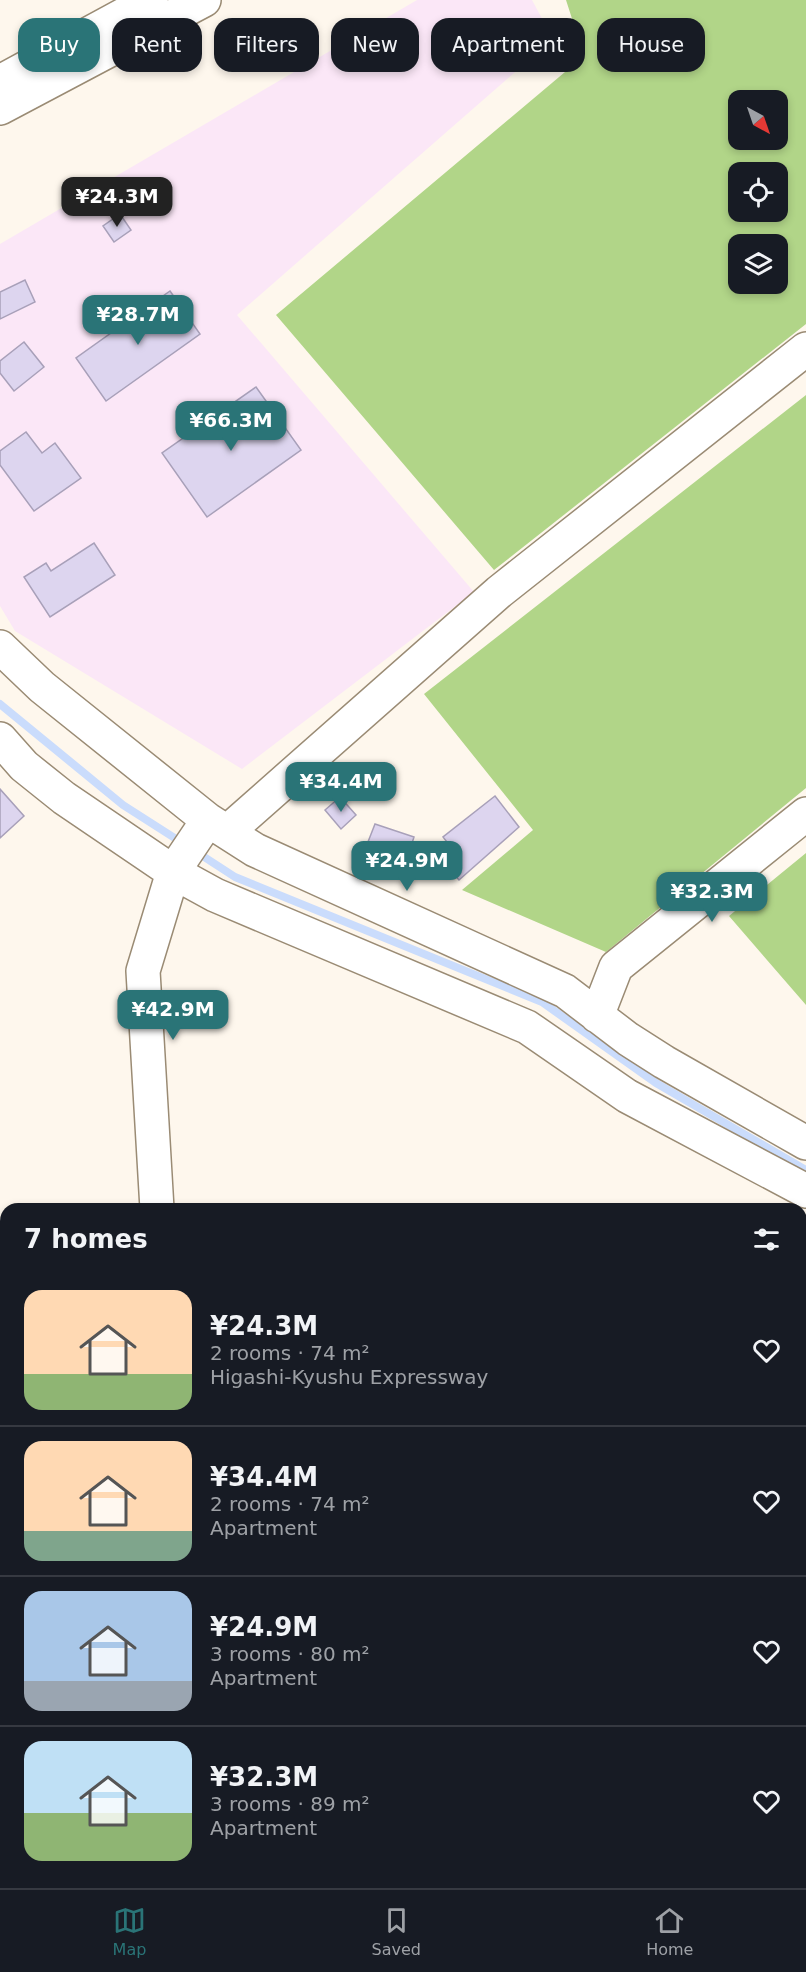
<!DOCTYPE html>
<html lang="en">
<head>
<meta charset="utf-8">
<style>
	body { margin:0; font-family:"DejaVu Sans",sans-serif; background:#20242c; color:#f1f3f6; height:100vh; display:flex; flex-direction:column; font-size:22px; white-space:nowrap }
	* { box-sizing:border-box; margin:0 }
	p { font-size:20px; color:#9ea1a6 }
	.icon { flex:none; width:33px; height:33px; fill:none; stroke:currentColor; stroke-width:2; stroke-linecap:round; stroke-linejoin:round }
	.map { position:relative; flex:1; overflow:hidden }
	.details { position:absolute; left:0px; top:1203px; width:807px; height:686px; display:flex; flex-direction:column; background:#171b24; border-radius:18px 18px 0 0; box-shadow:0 3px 9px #0003 }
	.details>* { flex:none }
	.guide { position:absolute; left:18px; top:18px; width:771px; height:54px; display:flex; gap:12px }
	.needle { width:39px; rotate:140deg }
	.tools { position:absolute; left:728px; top:90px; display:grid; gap:12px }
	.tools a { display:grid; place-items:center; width:60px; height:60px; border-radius:12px; background:#171b24; box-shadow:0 3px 9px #0003; font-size:30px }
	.price { position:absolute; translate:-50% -51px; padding:0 14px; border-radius:12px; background:#2a7477; color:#fff; font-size:20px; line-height:39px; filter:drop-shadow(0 2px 3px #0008) }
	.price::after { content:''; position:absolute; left:50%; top:36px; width:18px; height:14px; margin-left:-9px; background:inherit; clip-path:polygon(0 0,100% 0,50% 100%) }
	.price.selected { background:#222; color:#fff }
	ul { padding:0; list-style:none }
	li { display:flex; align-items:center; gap:18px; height:150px; padding:0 24px }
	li+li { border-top:2px solid #363941 }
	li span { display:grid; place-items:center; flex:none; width:168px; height:120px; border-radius:18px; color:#555 }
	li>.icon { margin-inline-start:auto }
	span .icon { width:72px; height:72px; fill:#fffc; stroke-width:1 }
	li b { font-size:26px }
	h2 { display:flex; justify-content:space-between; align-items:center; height:72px; padding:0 24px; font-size:26px }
	.pill { padding:0 21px; border-radius:18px; background:#171b24; box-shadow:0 3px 9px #0003; font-size:21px; line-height:54px }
	.pill.selected { background:#2a7477; color:#fff }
	.dock { display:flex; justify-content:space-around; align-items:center; height:84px; border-top:2px solid #363941; background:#171b24; font-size:16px; color:#9ea1a6 }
	.dock a { display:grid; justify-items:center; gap:3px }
	.dock .selected { color:#2a7477 }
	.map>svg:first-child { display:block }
</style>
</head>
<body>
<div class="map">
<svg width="806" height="1888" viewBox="0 0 806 1888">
	<rect width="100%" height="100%" fill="#fef7ed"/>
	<path fill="#fbe7f7" d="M417,0H532L553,39L237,315L474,592L242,769L15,631L0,606V244Z"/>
	<path fill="#b1d588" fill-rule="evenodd" d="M566,0H806V324L494,570L276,315L584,56ZM738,100H777V140H738ZM738,172H777V212H738ZM738,244H777V284H738Z
		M806,395V788L606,952L462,890L533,830L424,694Z
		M806,853V1005L729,916Z"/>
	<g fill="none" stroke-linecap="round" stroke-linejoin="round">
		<path stroke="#cadcfc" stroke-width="8" d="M0,704L123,805L184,844
			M195,851L235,877L542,1002L656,1083L806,1170"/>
	</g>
	<path fill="#ddd5ef" stroke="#a8a0b9" stroke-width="1.5" d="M120,214L131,230L114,242L103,226Z
		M25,280L35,302L0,319V292Z
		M170,291L200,334L106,401L76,358Z
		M24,342L44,367L14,391L0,373V361Z
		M256,387L301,450L207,517L162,453Z
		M26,432L42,453L55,443L81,478L34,511L0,465V451Z
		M94,543L115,575L50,617L24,577L46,563L51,571Z
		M0,789L24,816L0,838Z
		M495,796L519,827L459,880L438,856L450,846L443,837Z
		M340,797L356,815L341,829L325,810Z
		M375,824L414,837L406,862L366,847Z
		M806,1465V1512L801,1513V1466Z
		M801,1537H806V1581H801Z
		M806,1658V1690L801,1689V1659Z
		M4,1857H6V1882H45V1888H6Z
		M66,1882H113L114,1888H67Z
		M231,1882H268V1888H231Z"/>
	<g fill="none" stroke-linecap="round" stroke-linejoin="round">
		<defs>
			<path id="minor" d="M0,647L42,687L208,820L255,850L565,991L628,1039L664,1062L806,1143
				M0,739L24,766L64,798L173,872L215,895L527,1027L627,1096L806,1191
				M227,832L499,592L806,349
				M597,1016L616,967L806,814
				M157,1209L143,971L173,872L208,820
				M801,1334H806
				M0,1387L6,1386
				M801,1602H806
				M203,1882L204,1888
				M543,1882V1888
				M689,1888L806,1883"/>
			<path id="highway" d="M0,82L151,0
				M0,108L204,0"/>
		</defs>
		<use href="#minor" stroke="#9a8b74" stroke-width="36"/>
		<use href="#highway" stroke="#9a8b74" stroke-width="36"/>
		<use href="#minor" stroke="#fff" stroke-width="33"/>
		<use href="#highway" stroke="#fff" stroke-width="33"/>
	</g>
</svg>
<div class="tools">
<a><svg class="needle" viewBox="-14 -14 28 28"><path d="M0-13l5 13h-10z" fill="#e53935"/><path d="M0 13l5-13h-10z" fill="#9ea1a6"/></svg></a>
<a><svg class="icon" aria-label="locate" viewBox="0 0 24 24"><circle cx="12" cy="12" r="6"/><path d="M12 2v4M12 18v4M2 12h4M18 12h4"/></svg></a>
<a><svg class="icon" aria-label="layers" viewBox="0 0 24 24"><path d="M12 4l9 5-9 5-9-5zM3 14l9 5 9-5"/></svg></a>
</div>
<b class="price selected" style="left:117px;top:228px">¥24.3M</b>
<b class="price" style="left:138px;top:346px">¥28.7M</b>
<b class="price" style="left:231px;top:452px">¥66.3M</b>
<b class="price" style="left:341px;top:813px">¥34.4M</b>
<b class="price" style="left:407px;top:892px">¥24.9M</b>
<b class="price" style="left:712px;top:923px">¥32.3M</b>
<b class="price" style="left:173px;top:1041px">¥42.9M</b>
<div class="guide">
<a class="pill selected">Buy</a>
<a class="pill">Rent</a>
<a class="pill">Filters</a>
<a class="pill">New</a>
<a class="pill">Apartment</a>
<a class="pill">House</a>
</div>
<section class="details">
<h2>7 homes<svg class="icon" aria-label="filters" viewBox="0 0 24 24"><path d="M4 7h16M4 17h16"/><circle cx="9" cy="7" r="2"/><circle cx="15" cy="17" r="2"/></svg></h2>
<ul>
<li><span style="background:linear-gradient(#ffd9b3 70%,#8fb573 0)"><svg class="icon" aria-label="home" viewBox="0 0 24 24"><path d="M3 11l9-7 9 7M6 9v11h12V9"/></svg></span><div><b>¥24.3M</b><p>2 rooms · 74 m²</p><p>Higashi-Kyushu Expressway</p></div><svg class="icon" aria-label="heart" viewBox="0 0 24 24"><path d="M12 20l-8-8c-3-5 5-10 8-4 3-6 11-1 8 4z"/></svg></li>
<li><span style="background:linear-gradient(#ffd9b3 75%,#7fa58c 0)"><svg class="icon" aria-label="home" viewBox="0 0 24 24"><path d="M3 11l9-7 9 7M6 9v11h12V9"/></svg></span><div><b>¥34.4M</b><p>2 rooms · 74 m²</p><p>Apartment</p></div><svg class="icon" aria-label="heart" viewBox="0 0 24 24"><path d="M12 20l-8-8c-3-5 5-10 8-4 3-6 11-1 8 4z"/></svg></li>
<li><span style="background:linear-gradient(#a9c7e8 75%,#9aa5b1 0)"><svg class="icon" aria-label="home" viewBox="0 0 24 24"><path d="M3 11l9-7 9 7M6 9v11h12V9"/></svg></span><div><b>¥24.9M</b><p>3 rooms · 80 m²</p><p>Apartment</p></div><svg class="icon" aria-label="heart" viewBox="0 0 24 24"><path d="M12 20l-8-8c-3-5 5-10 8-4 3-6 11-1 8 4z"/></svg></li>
<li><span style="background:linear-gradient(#bfe0f5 60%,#8fb573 0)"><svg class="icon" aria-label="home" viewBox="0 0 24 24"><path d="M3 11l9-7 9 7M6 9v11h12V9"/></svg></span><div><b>¥32.3M</b><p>3 rooms · 89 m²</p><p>Apartment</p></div><svg class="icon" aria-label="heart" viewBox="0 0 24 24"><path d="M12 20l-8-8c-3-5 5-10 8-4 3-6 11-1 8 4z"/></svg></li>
</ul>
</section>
</div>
<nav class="dock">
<a class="selected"><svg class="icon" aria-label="map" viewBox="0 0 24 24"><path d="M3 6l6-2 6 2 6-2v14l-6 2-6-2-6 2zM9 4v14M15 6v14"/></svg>Map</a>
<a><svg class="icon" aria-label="saved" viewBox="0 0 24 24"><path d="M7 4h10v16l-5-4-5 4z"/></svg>Saved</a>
<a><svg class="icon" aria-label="home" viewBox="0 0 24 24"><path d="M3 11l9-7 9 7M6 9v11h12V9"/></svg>Home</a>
</nav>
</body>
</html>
